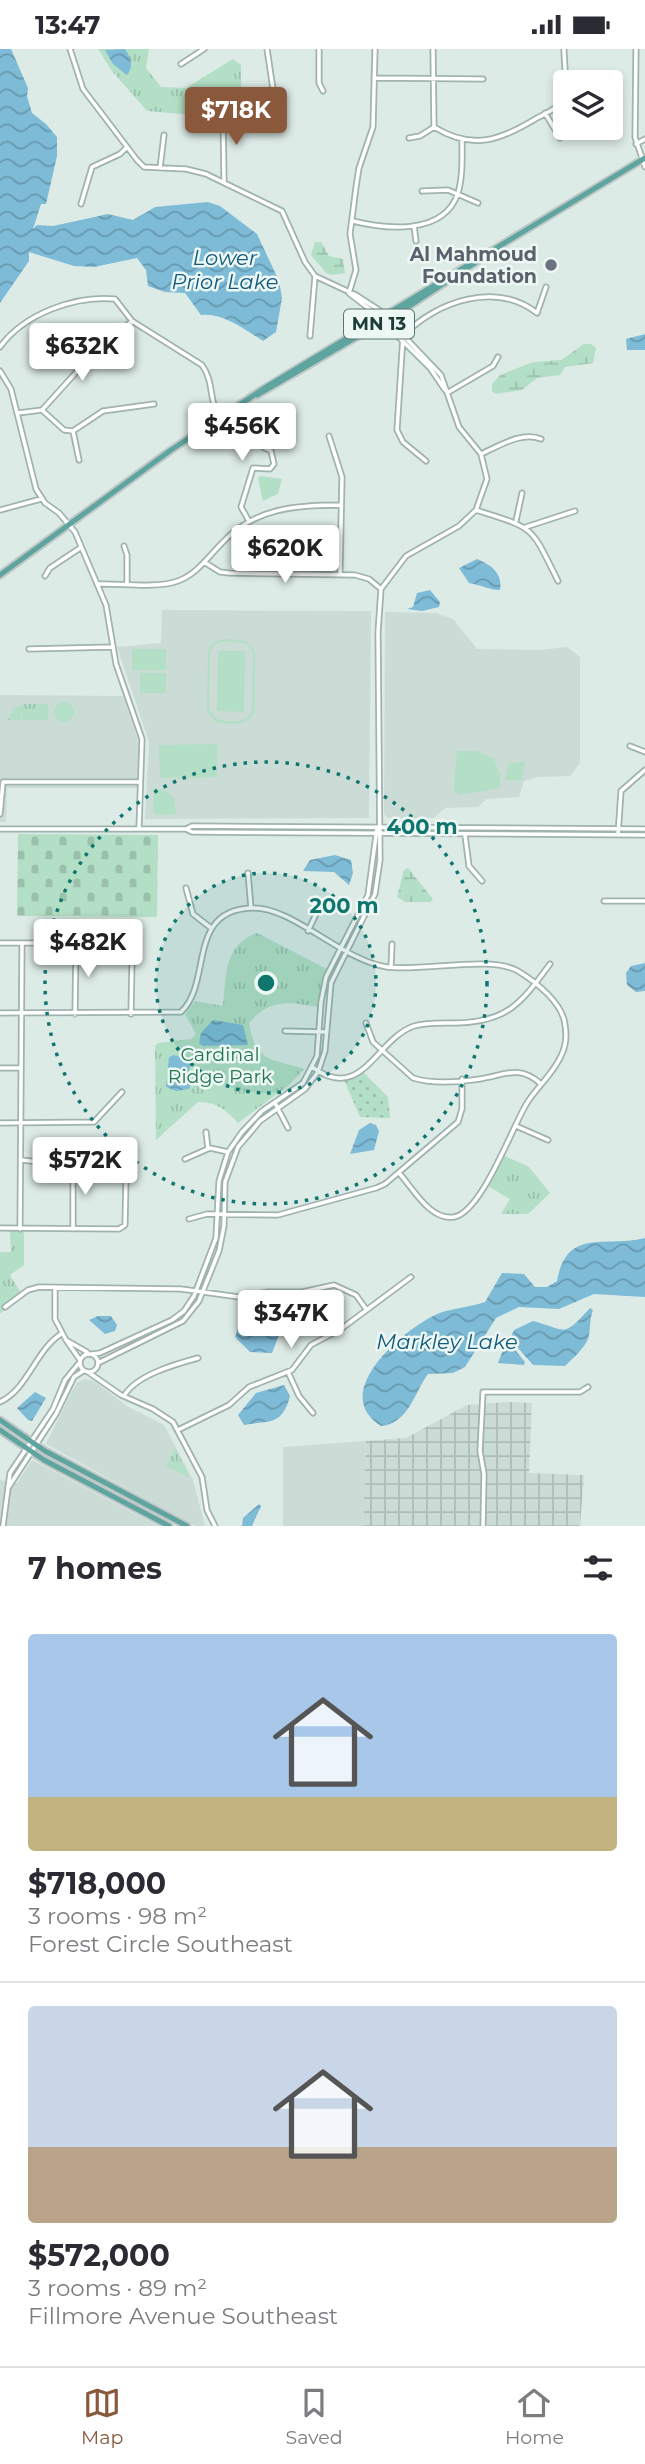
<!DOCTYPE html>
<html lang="en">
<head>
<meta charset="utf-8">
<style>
	body { margin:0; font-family:Montserrat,sans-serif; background:#f2f2f3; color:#2b2b33; height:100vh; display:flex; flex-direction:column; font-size:26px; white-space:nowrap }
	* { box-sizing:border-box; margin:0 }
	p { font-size:23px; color:#7c7c81 }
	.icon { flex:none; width:38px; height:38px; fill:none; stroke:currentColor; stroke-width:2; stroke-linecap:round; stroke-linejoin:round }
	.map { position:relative; height:1477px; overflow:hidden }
	.details { display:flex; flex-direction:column; background:#fff; flex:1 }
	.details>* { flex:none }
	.tools { position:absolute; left:553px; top:21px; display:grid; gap:14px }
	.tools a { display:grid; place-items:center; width:70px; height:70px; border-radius:7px; background:#fff; box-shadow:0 4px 10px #0003; font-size:35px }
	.price { position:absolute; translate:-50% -60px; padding:0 16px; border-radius:7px; background:#fff; color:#222; font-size:23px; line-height:46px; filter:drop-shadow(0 2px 4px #0008) }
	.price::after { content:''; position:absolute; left:50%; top:42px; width:21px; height:16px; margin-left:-10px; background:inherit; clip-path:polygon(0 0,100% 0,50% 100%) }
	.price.selected { background:#8a593c; color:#fff }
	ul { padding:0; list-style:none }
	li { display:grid; align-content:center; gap:14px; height:371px; padding:0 28px }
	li+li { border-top:2px solid #e1e1e2 }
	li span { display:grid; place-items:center; height:217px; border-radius:7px; color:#555 }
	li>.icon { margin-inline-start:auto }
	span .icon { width:126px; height:126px; fill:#fffc; stroke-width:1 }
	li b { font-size:30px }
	h2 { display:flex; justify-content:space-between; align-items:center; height:84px; padding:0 28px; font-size:30px }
	.status { display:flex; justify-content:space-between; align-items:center; height:49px; padding:0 35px; background:#fff; direction:ltr }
	.status svg { height:19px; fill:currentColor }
	.tabs { display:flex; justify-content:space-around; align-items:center; height:98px; border-top:2px solid #e1e1e2; background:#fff; font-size:19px; color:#7c7c81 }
	.tabs a { display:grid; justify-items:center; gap:4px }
	.tabs .selected { color:#8a593c }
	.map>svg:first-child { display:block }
</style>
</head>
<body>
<div class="status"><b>13:47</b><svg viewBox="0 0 49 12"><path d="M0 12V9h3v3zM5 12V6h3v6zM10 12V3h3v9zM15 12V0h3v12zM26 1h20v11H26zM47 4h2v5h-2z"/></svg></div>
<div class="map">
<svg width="645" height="1477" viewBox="0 0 645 1477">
	<defs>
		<pattern id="industrial-grid" width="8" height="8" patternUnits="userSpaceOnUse" patternTransform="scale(1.75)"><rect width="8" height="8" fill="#cbdbd6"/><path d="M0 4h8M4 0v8" fill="none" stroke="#aebdb8"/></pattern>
		<pattern id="grass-dots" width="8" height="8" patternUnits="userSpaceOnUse" patternTransform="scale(1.75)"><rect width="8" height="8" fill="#b3dfc6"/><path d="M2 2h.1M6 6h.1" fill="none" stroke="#9ac0ab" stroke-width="1.8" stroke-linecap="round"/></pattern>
		<pattern id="wetland-marsh" width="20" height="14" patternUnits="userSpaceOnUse" patternTransform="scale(1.75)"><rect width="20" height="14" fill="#b3dfc6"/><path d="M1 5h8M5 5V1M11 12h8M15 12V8" fill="none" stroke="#9ac0ab"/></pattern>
		<pattern id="cemetery-stones" width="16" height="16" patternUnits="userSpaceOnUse" patternTransform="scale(1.75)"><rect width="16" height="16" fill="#b3dfc6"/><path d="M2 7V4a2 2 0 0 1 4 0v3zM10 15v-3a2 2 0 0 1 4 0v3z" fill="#9ac0ab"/></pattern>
		<pattern id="park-tufts" width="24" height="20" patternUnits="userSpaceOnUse" patternTransform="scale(1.75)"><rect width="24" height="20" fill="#b3dfc6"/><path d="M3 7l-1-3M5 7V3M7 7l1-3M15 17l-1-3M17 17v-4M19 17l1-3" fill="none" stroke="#9ac0ab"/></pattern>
		<pattern id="water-waves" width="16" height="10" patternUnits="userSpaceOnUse" patternTransform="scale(1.75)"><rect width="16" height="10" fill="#7ebbd7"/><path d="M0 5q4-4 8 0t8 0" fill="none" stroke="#6799af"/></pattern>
	</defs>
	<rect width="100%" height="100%" fill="#ddebe7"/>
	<path fill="#cbdbd6" d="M162,561L371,562L369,769L145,770L149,693L117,598L161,594Z
		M385,563L436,564L453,570L477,600L540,601L567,598L580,608V714L570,727L537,728L524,732L519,748L486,750L478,758L445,759L434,769H388L384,765Z
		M0,646L123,647L138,691L137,739H7L6,773H0Z
		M85,1330L94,1332L127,1357L164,1376L193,1431L205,1477H195L46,1395L73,1340L78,1333Z
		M366,1392L363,1477H283V1398Z
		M32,1411L158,1477H0V1431L17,1434Z"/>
	<path fill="url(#industrial-grid)" d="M506,1353L532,1354L529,1424L584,1426L580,1477H363L366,1392L406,1389L467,1356Z"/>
	<path fill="url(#grass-dots)" d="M362,1022L388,1048L390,1069L360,1068L343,1029Z"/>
	<path fill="url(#wetland-marsh)" d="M315,193H321L329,207L343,210L345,224L332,226L326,224L311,206Z
		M584,295H591L596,299L593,314L565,318L560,326L537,329L522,341L496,345L492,342V335L500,326L533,313L561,311Z
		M408,819L433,850L431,853H405L397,848L404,821Z"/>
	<path fill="url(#cemetery-stones)" d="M18,785L158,786L157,868L17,867Z"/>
	<path fill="url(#park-tufts)" d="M98,0H149L146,19L161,38L186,39L233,10L241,16V49L192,46L193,66L147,62L112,22Z
		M48,655V671H23L21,662V671H8C12,651 32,655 48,655Z
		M257,884L327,920L318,958C288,953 270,949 249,974C256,1014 270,1009 304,1020L289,1036L238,1074C226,1061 217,1053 198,1053L156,1091L155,997L158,994L191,990L196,985L185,965L195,952L223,957C226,927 224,896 257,884Z
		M503,1106L529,1118L550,1144L528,1165H501L510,1150L486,1136Z
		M10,1182H24V1216L10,1226L21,1244L0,1265V1203H11Z
		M175,1399L190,1429L166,1417Z"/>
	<path fill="#b3dfc6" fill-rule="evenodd" d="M260,427L282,430L278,445L263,452L258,429Z
		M223,590L246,592L255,602V662C248,677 231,676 216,673L207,662L208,601L214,593ZM226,592L246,594L253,604L252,661C246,675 230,674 217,670L209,661L210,602L215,595Z
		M132,600H166V621H132Z
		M218,602H245L244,663L217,662Z
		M140,624H166V644H140Z
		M54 663a10 10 0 1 1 20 0a10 10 0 1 1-20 0Z
		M217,695V728L160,729L159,696Z
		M457,702H477L493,709L500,725V739L459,746L454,741Z
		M525,713L522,731H505L509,714Z
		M154,739L166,742L174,749L176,765L157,766L153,763Z"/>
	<path fill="url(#water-waves)" d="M0,0H11L28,39L27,47L32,64L46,75L57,88V107L46,155H41L33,180L37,176L53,177L108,165L133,171L155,158L208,153L220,157L257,185L279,232L282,249L276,283L263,292C246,281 222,263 201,266L185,244L165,243L148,237L146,221L137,209L94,218L74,217L29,203V212L0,254Z
		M125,0C131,8 134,18 127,26L113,15L105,1Z
		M645,285V301H627L626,290Z
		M477,510C491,516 503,524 500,541C489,541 481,536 469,534L459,519Z
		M430,541L440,553L439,558L422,562L407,560L413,558L417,544Z
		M335,806L351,811L353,824L349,836L334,823L303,822L310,811Z
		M645,914V942L636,943L627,936L626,924L631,917Z
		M213,971L243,976L248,996L203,997L199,994L201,984Z
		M174,1006L192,1011L188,1025L191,1035L189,1040L176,1042L166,1038L169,1008Z
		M370,1074L376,1076L379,1082L374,1101L350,1105L359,1081Z
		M645,1189V1248L594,1245L559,1260L519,1258L496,1269L465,1318L453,1324L428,1325C414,1344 409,1374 381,1377C329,1345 401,1283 433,1267C448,1259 468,1259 485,1253L502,1224L524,1225L535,1238H547L557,1232C567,1178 604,1199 645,1189Z
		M590,1259L593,1261C589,1271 591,1281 588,1290C583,1301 574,1308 565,1317L533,1316L510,1290L514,1281L533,1272C567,1281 562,1290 590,1259Z
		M98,1267H111L117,1276L115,1282L105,1285L89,1271Z
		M260,1268L279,1286L272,1304L250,1303L235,1288L240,1273Z
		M507,1291L525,1313L524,1316L498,1314Z
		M284,1336L290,1347C282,1378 268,1371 244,1376L238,1366L256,1344Z
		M35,1343L46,1349L32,1372L28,1371L17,1359Z
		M259,1455L261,1457L252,1477H242L243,1469Z"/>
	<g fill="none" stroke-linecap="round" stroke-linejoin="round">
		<defs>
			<path id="minor" d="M70,0L83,40L137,111L144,118L186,120L206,125L282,162L305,213L315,227L356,246L379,261L441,326L459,378L481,405L487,430L476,461L459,477L406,507L381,540L378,583L380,811L375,845L331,934L325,1002L318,1023L305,1040L260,1072L238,1098L225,1133L224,1177L219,1202L199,1252L183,1272L98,1314
				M267,0L273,40
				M319,0V34L323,42
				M433,0L434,78C473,102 501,91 537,69C545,65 559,59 563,50C568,36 564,15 564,0
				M636,0L635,88L645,118
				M181,15L204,0
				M374,29L483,30
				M223,64L224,132
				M545,64L560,89
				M223,76H254
				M409,89L420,87L434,78
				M636,95L645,90
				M160,119L164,86
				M422,142L448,141L478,154
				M81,155L92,118L120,105L127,98
				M353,172C385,180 444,187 458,144C463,127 462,108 462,90
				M414,177L416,192
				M349,244L356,221L350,185L356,138L359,119L373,78L375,0
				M350,245L372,262L430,319L445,341
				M310,287L315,227
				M0,298C24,265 75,246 115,250L132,272L202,316C214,332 209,353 219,369C228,384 256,394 271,402L274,415L270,420L253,419L241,458L249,472
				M0,322L11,340L36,440L45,454L59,464L75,483L106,556L116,615L142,690L139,779
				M447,344L493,317L498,308
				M42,361L64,381L73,382L103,362L154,355
				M18,364L42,361L90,308L132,272
				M73,382L79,411
				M329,387L342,428L340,524
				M481,405C499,397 522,382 541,390
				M426,412L403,393L397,381L403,287C436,252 496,232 537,264L546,238
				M0,461L41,450
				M476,461C536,480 530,476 558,532
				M516,472L522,444
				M526,478L575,462
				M124,497L127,506V534
				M204,513L220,523L229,524L355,526L369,530L381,540
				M45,527L50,519L80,499
				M97,535C122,534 155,540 178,532C197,525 208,508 222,494C254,459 296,456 341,456
				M29,600L112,598
				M630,697L645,703
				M0,765L3,733H140
				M0,780H186L192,777L645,780
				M186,780L192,783L645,786
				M465,786L469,817L482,832
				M618,786L621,742L645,721
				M248,824L251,859
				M186,839L193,865L211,879
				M604,852H645
				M308,882L317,863
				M0,894H117L128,899L132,911L131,965
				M391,918L392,895
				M0,964L181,963C213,933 186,861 252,859C292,857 341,911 387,918C421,923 491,906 518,922C536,933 563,954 565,976C567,987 566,997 561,1007C553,1025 537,1038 527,1054C512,1078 482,1163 454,1168C430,1172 413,1139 399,1124
				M75,965L76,895
				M366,974L373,993L413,1029C432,1035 460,1033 480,1030C505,1026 519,1015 541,1035
				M285,982L326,983
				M312,1018C362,1055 376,990 414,977C427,973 443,974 456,974C508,973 521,954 550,915
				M0,1019H21
				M275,1054L288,1079
				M0,1074L94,1073L122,1043
				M516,1077L548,1091
				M206,1083L208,1100
				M185,1110L210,1099L228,1103
				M189,1170L207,1165L278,1166L376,1139L385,1135L458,1073L462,1060V1030
				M0,1179L119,1180L125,1176L126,1129L122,1122L21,1111
				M20,1180L22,894
				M73,1180V1116
				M55,1238V1270L66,1291
				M5,1258L28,1241L39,1238L181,1240L239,1248L268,1243H302L334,1236L356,1246L366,1260
				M80 1314a9 9 0 1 1 18 0a9 9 0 1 1-18 0Z
				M92,1305L100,1304L172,1271L184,1262L194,1247L216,1189L219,1132L228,1103L242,1083L262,1062L303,1034L317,1007L321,953L326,928L368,846L377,779
				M80,1311L66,1291L87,1303
				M88,1323L121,1346L153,1360L173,1373L202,1428L207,1461L215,1477
				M288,1323L299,1347L313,1364
				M124,1347C136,1326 176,1315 198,1309
				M0,1353C28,1340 35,1302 61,1285
				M178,1381L229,1356L249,1338L292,1321L311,1296L341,1280L411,1228
				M8,1439L56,1365L74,1328L83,1322
				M3,1477L10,1424L53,1360L65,1331L79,1314
				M483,1477L484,1425L480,1402L483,1343H580L588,1338"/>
			<path id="major" d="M257,346L408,258L499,198
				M0,526L171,401L263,340L645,109
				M0,1371L45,1402L187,1477
				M0,1381L44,1411L169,1477"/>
		</defs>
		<use href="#minor" stroke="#a0b3af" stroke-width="7"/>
		<use href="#major" stroke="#c0c8c7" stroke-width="9"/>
		<use href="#minor" stroke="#fff" stroke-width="3.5"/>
		<use href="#major" stroke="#5da59e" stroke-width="5"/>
	</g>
	<circle cx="266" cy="934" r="110" fill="#0f766e" fill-opacity=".12"/>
	<g fill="none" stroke="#0f766e" stroke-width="3.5" stroke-dasharray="3.5 7">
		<circle cx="266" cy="934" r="110"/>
		<circle cx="266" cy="934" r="221"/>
	</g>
	<circle fill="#6b7280" stroke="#edf7f4" stroke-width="2.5" cx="551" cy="216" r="7"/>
	<g text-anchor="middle" stroke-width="5" stroke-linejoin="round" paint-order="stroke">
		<rect fill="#edf7f4" stroke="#5b7470" stroke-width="2" x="344" y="260.5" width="70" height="29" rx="5"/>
		<g font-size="18" font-weight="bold" fill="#1d3c38">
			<text x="379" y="281">MN 13</text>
		</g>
		<g font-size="19" font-weight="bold" fill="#5b616d" stroke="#edf7f4" text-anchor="end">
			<text x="537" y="212">Al Mahmoud<tspan x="537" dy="22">Foundation</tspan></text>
		</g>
		<g font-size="19" fill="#247651" stroke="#edf7f4">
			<text x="220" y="1012">Cardinal<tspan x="220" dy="22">Ridge Park</tspan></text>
		</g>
		<g font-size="21" font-style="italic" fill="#125a7d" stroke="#edf7f4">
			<text x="225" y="216">Lower<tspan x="225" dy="24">Prior Lake</tspan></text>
			<text x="447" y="1300">Markley Lake</text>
		</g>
	</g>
	<circle cx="266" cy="934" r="10" fill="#0f766e" stroke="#edf7f4" stroke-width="3.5"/>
	<g font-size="21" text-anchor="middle" font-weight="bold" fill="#0f766e" stroke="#edf7f4" stroke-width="5" stroke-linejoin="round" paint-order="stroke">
		<text x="422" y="785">400 m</text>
		<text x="344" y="864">200 m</text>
	</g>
</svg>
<div class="tools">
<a><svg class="icon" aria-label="layers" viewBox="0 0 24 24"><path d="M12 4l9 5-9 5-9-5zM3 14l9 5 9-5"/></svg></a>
</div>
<b class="price selected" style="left:236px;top:98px">$718K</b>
<b class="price" style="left:82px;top:334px">$632K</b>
<b class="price" style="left:242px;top:414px">$456K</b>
<b class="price" style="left:285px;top:536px">$620K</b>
<b class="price" style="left:88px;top:930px">$482K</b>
<b class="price" style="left:85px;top:1148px">$572K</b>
<b class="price" style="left:291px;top:1301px">$347K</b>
</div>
<section class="details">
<h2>7 homes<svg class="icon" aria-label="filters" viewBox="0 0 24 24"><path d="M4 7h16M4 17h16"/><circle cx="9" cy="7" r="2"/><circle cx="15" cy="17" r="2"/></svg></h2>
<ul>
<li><span style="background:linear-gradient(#a9c7e8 75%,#c2b280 0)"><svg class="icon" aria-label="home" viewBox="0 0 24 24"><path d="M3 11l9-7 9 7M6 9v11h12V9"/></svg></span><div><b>$718,000</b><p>3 rooms · 98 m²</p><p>Forest Circle Southeast</p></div></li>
<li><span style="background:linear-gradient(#c9d6e8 65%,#b9a48a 0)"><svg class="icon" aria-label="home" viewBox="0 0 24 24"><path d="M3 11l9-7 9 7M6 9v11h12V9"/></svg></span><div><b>$572,000</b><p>3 rooms · 89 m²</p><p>Fillmore Avenue Southeast</p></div></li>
</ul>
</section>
<nav class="tabs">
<a class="selected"><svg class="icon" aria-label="map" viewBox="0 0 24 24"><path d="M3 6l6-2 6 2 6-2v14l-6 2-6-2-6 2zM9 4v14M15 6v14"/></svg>Map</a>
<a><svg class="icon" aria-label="saved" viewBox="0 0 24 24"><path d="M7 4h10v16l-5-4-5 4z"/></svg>Saved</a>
<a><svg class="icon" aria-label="home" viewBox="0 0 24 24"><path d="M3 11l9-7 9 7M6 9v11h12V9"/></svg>Home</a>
</nav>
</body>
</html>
